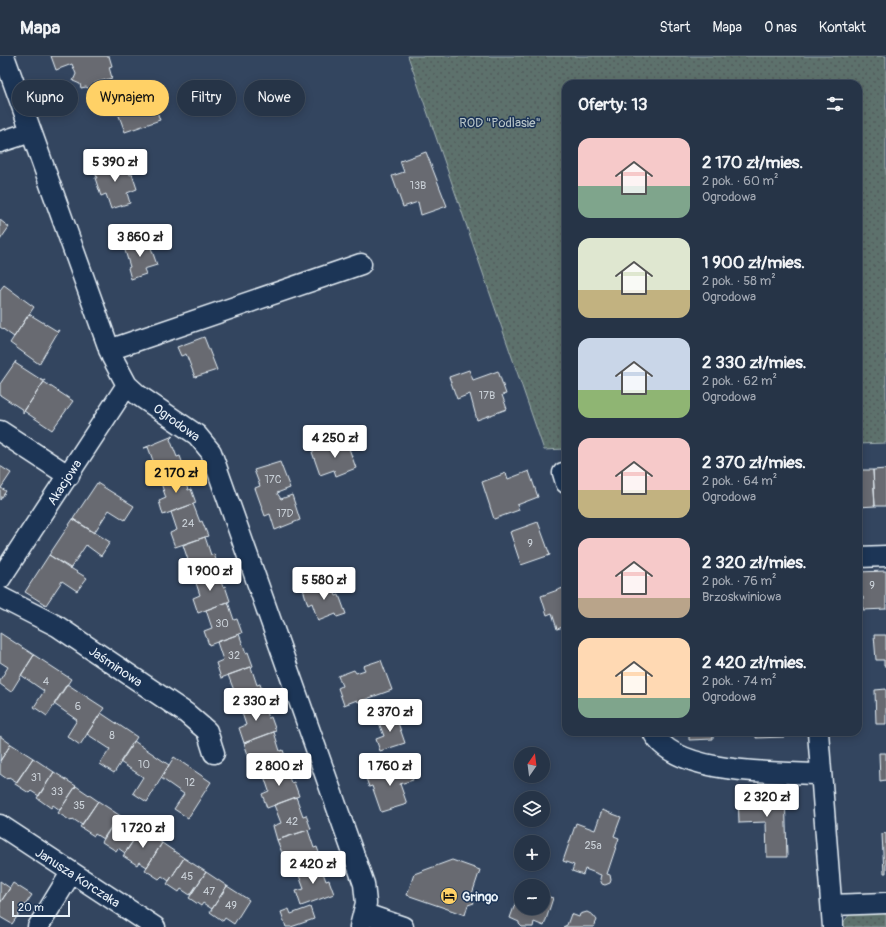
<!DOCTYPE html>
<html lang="pl">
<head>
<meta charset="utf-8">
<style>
	body { margin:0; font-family:Pangolin,sans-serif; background:#323f52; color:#f1f3f6; height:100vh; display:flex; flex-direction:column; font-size:15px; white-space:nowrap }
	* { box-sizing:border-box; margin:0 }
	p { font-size:13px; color:#a4aab4 }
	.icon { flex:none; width:22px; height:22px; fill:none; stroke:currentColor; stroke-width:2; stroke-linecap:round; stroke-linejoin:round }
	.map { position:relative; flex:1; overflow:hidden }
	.side { position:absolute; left:562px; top:24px; width:300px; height:656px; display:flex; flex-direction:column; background:#263447; border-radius:12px; box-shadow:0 2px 10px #0003,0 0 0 1px #424f60 }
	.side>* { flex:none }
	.top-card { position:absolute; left:12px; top:24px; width:380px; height:36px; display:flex; gap:8px }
	.needle { width:26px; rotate:14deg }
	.fabs { position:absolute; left:514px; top:691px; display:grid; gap:8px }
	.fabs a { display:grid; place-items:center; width:36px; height:36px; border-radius:50%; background:#263447; box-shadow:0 2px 10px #0003,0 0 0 1px #424f60; font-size:20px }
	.scale { position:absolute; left:12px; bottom:10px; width:58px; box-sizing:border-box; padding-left:4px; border:2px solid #e8f1f8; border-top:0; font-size:11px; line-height:14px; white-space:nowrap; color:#e8f1f8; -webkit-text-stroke:3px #1d3557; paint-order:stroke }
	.price { position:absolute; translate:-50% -34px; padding:0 9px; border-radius:4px; background:#fff; color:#222; font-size:13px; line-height:26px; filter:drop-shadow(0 1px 2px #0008) }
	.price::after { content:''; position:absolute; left:50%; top:24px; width:12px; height:9px; margin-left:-6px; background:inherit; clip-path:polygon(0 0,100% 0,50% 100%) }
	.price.selected { background:#ffd166; color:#111 }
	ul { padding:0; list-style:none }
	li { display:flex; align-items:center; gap:12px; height:100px; padding:0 16px }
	li span { display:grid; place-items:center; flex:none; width:112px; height:80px; border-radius:12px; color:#555 }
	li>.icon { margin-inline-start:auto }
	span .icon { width:48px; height:48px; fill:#fffc; stroke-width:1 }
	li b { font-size:17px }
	h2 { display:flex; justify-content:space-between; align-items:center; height:48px; padding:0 16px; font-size:17px }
	.tag { padding:0 14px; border-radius:18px; background:#263447; box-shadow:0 2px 10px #0003,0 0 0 1px #424f60; font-size:14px; line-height:36px }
	.tag.selected { background:#ffd166; color:#111 }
	header { display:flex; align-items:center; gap:24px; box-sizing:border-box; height:56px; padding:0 20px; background:#263447; border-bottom:1px solid #424f60 }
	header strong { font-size:19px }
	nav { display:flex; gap:22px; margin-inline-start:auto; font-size:14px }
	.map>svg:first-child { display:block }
</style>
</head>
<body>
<header>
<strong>Mapa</strong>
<nav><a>Start</a><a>Mapa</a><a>O nas</a><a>Kontakt</a></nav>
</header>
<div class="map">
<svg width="886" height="871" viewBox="0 0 886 871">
	<defs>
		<pattern id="grass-dots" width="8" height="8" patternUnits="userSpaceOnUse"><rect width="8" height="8" fill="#5d716c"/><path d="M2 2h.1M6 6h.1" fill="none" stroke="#505a59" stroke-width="1.8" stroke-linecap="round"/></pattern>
	</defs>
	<rect width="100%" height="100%" fill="#33455f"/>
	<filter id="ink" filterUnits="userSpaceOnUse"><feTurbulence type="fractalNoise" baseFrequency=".025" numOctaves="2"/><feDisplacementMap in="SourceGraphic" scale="8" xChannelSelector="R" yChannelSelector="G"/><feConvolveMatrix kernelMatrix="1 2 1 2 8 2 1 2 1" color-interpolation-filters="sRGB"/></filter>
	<g filter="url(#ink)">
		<path fill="url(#grass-dots)" stroke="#a2b1b2" d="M408,0H886V387L858,388V28H566V393L544,394Z
			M886,854V871H842C847,851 869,855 886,854Z"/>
		<path fill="#676a71" stroke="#e8f1f8" d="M51,0H109L112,10L109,11L112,22L95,27L92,34L86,31L81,32L80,28L73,25L76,18L72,8L56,14Z
			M153,45L160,64L125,76L118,57Z
			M426,96L447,150L421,159L418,146L403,151L392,120L404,116L400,105Z
			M123,102L130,119L132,118L137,133L127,137L130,147L111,153L106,138L101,140L95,122H97L94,112Z
			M0,164L9,171L0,184Z
			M148,183L157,209L144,213L146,218L131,223L128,212L130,211L124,191Z
			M4,229L34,251L14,281L0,271V234Z
			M29,258L57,275L59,274L39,308L10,287Z
			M204,281L217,314L195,321L186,298L181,300L177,291Z
			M16,305L15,307L43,325L45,324L23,357V354L0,339V328Z
			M469,314L473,324L498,315L506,338L502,339L507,353L477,364L470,338L457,343L449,321Z
			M44,326L73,345L52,374L24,355Z
			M173,380L170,383L177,401L180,400L185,414L152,427L147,412L155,410L148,391L144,392Z
			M346,384L356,412L336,420L334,414L320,419L312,396L328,390V392L334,390V388Z
			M280,406L290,432L277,437L281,443L292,439L300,464L275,474L270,458L265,460L255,432L260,430L254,414Z
			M0,410L11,417L1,432L6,435L0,444Z
			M886,413V450H875L873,414Z
			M858,414H873L875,450L858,451Z
			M529,415L538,441L517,449L519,454L494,463L482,426L506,417L508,423Z
			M182,416L188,434L191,433L196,447L163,459L159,445L166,442L160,424Z
			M97,427L134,450L125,464L109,454L94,477L73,463Z
			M193,448L200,466L202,465L208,480L175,491L170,477L177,474L171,456Z
			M73,463L110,486L101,500L86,489L70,513L49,499Z
			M538,466L550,499L521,509L510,476Z
			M205,481L211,499L214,498L219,512L187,524L181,510L189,507L183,489Z
			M49,499L87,522L77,535L62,525L46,549L25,536Z
			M216,513L223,531L225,530L230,545L198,557L193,542L200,539L194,521Z
			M886,515V553L863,554V541H860L858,516Z
			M330,524L336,540L339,539L346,558L337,561L336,558L318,565L312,547L308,549L303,533Z
			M566,531V570L557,573L552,557L547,559L541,540Z
			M228,546L234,564L237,563L242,577L209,589L204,575L212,572L206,554Z
			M0,577L34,599L11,636L0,628V624L8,611L0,606Z
			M239,578L246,597L248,596L253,610L221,622L216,607L223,604L217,586Z
			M874,579H886V610H884V604H876Z
			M34,599L71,623L47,660L34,651L44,635L21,619Z
			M381,604L392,634L358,646L357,644L344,649L338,632L342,630L338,620L354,614L356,617L365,614L363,610Z
			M251,611L257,629L260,628L265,643L232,654L227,640L235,637L228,619Z
			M67,628L104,652L80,689L67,680L77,664L54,648Z
			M886,633V668H876L875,634Z
			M262,644L268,662L271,661L276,675L244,687L239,672L246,669L240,651Z
			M101,657L137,681L114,717L100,708L110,693L87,678Z
			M395,658L405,687L380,695L376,683L384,680L378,664Z
			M274,676L280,695L283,694L288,708L255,719L244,687Z
			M689,676H713V683L689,684Z
			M756,676H783L784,681L756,682Z
			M0,680L11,688L0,705Z
			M134,685L169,709L147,746L133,737L143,721L120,706Z
			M11,688L33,702L17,726L9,721L7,723L0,718V705Z
			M879,697H886V724L880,725Z
			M174,701L211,726L188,762L174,753L184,738L161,722Z
			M33,702L54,716L39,740L31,735L29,737L15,728Z
			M407,708L413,724L400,728L407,748L381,756L372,730L369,731L366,722Z
			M285,709L291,727L294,726L299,740L267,752L262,738L269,735L263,717Z
			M54,716L76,730L60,754L53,749L51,752L37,742Z
			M76,730L98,745L82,769L73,763L71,765L58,757Z
			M785,735L787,801H767L766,766L739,767L738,736Z
			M296,741L303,760L306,759L311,773L277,784L273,770L281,767L274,749Z
			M98,745L119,759L103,783L95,778L94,780L80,771Z
			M602,754L621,761L614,780L619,782L607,818L610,819L611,824L610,827L605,829L602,828L600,823L601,819L585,813L583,819L572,815L574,809L563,805L576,767L595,774Z
			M119,759L141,773L125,797L118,792L116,795L102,786Z
			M141,773L162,787L147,811L139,806L137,809L123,800Z
			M308,774L314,792L317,791L322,805L297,814L293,799L284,802L277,784Z
			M886,777V817H884L882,778Z
			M162,787L184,802L169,825L162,820L159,823L145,814Z
			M184,802L206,816L190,839L181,833L179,836L167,828Z
			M452,804L480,814L471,841L474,847L468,849L465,859L407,839L414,818Z
			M319,806L326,825L329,824L334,838L301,850L296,835L304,833L297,814Z
			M206,816L227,830L212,853L203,847L201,850L189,842Z
			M0,825L10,832L0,847Z
			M13,827L32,839L12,868L0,861V847Z
			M227,830L249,844L234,868L225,862L223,865L210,856Z
			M520,834L521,852H543V839L553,842L544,870L534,866L533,871H522L519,868V866L510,862Z
			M310,851L314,863L291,871H286L281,856L289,853L291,858Z
			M587,856L593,859L597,864L594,871H563L567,869L571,858L579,861L580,858Z"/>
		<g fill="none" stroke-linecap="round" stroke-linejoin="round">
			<defs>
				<path id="minor" d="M4,0L112,301L127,329L138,339L197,379L211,396L364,828L366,847L360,871
					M0,86L31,76
					M109,294L361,208
					M0,375L69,420
					M563,417L566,427
					M858,501L886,500
					M0,523L127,329
					M0,541L57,570L186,657L207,675L214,697
					M653,676C673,719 778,716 820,718
					M818,676L833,871
					M0,769L155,871
					M832,849L886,847
					M365,858L403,871
					M38,871L71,817"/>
			</defs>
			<use href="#minor" stroke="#e8f1f8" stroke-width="23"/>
			<use href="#minor" stroke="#1d3557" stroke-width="20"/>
		</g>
	</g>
	<defs>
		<symbol id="hotel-disc" viewBox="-11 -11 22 22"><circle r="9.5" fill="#ffd166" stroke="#1d3557"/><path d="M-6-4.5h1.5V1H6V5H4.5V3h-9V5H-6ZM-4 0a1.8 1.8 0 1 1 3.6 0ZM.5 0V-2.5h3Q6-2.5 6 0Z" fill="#111"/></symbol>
	</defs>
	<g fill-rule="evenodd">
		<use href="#hotel-disc" x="439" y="830" width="20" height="20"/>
	</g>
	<g text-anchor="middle" stroke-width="3" stroke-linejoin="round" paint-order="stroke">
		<g font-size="11" fill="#c8cfd6">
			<text x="418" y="133">13B</text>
			<text x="487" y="343">17B</text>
			<text x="273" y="427">17C</text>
			<text x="285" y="461">17D</text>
			<text x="188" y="471">24</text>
			<text x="530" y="491">9</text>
			<text x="872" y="533">9</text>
			<text x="222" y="571">30</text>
			<text x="234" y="603">32</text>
			<text x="46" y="629">4</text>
			<text x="78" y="654">6</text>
			<text x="112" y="683">8</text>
			<text x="144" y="712">10</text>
			<text x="36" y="725">31</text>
			<text x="190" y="730">12</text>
			<text x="57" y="739">33</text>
			<text x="79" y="753">35</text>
			<text x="292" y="769">42</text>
			<text x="593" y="793">25a</text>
			<text x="187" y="824">45</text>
			<text x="209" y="839">47</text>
			<text x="231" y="853">49</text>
		</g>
		<g font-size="13" fill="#b7c4c7" stroke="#1d3557">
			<text x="500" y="71">ROD "Podlasie"</text>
		</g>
		<g font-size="13" fill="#e8f1f8" stroke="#1d3557">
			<text transform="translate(177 366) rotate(36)" y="5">Ogrodowa</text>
			<text transform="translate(64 426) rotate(-57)" y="5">Akacjowa</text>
			<text transform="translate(116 610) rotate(34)" y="5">Jaśminowa</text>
			<text transform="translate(78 821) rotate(33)" y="5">Janusza Korczaka</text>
		</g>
		<g font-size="13" font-weight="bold" fill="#e8f1f8" stroke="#1d3557" text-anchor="start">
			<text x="462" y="845">Gringo</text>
		</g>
	</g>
</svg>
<div class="fabs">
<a><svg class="needle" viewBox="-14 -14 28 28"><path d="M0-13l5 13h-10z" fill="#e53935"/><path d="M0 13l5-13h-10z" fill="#a4aab4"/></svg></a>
<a><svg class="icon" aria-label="layers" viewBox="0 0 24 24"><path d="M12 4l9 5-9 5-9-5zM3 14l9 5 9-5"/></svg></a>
<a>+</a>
<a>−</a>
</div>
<div class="scale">20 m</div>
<b class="price" style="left:115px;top:127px">5 390 zł</b>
<b class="price" style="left:140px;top:202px">3 860 zł</b>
<b class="price" style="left:335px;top:403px">4 250 zł</b>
<b class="price selected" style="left:176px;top:438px">2 170 zł</b>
<b class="price" style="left:210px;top:536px">1 900 zł</b>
<b class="price" style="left:324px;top:545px">5 580 zł</b>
<b class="price" style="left:256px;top:666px">2 330 zł</b>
<b class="price" style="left:390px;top:677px">2 370 zł</b>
<b class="price" style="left:279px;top:731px">2 800 zł</b>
<b class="price" style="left:390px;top:731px">1 760 zł</b>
<b class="price" style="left:767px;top:762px">2 320 zł</b>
<b class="price" style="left:143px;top:793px">1 720 zł</b>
<b class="price" style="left:313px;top:829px">2 420 zł</b>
<div class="top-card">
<a class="tag">Kupno</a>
<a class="tag selected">Wynajem</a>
<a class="tag">Filtry</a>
<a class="tag">Nowe</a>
</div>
<section class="side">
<h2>Oferty: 13<svg class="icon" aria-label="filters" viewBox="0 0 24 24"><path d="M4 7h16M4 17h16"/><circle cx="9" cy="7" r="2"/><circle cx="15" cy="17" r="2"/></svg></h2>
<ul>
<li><span style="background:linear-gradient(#f6c9c9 60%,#7fa58c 0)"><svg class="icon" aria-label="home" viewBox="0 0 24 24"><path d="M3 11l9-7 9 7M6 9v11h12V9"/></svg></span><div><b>2 170 zł/mies.</b><p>2 pok. · 60 m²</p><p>Ogrodowa</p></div></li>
<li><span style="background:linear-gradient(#dfe7d0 65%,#c2b280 0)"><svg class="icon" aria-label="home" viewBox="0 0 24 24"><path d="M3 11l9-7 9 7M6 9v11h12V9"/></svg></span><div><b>1 900 zł/mies.</b><p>2 pok. · 58 m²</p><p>Ogrodowa</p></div></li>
<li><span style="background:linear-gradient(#c9d6e8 65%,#8fb573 0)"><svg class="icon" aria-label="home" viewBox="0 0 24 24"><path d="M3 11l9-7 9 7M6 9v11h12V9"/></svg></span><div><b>2 330 zł/mies.</b><p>2 pok. · 62 m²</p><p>Ogrodowa</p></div></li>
<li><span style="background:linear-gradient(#f6c9c9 65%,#c2b280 0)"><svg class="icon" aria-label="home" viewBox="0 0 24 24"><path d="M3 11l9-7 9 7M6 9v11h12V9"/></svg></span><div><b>2 370 zł/mies.</b><p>2 pok. · 64 m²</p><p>Ogrodowa</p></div></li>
<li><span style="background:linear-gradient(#f6c9c9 75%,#b9a48a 0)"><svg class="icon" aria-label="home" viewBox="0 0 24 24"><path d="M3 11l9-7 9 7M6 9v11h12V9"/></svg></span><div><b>2 320 zł/mies.</b><p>2 pok. · 76 m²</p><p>Brzoskwiniowa</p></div></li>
<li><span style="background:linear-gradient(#ffd9b3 75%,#7fa58c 0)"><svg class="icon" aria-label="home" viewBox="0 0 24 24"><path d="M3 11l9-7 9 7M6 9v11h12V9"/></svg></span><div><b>2 420 zł/mies.</b><p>2 pok. · 74 m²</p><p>Ogrodowa</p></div></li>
</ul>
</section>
</div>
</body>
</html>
